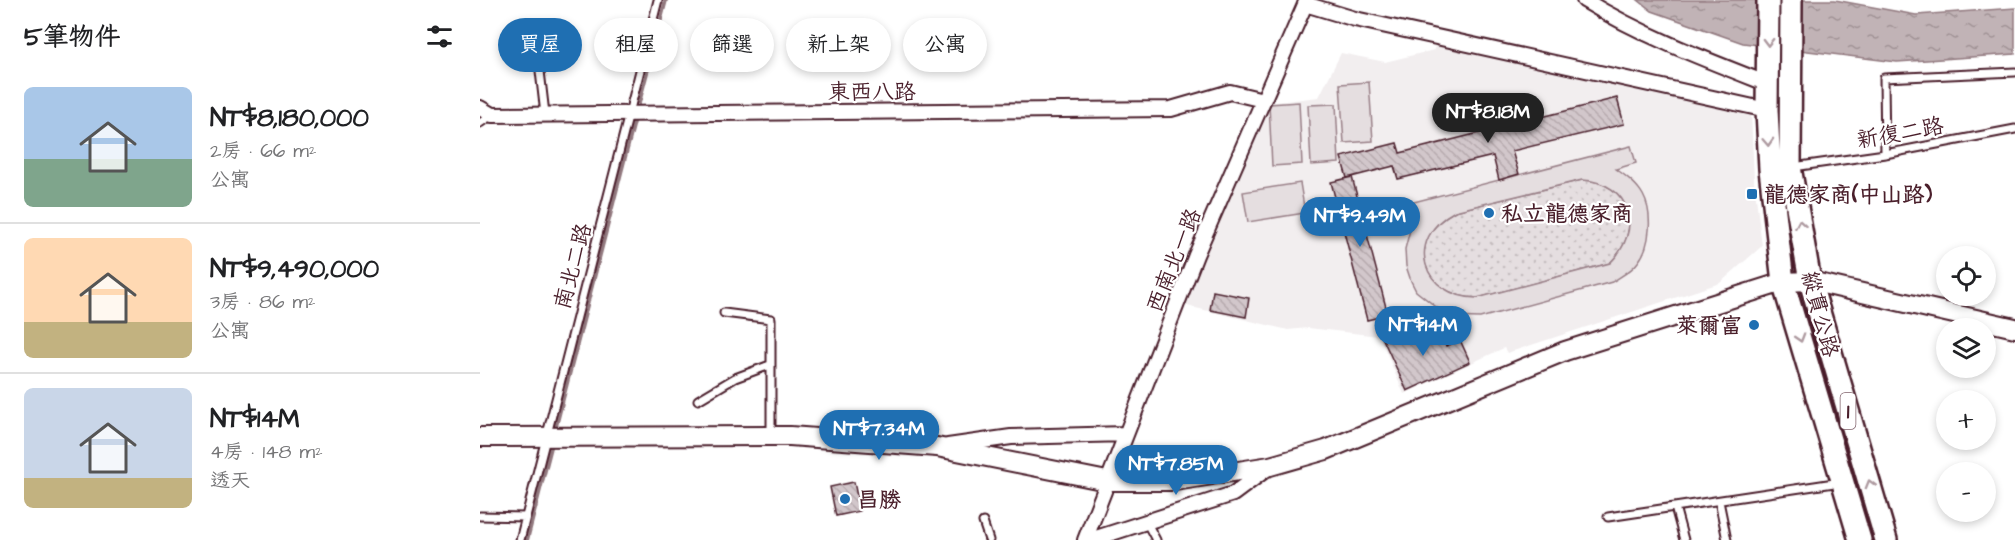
<!DOCTYPE html>
<html lang="zh-TW">
<head>
<meta charset="utf-8">
<style>
	body { margin:0; font-family:"Architects Daughter","LXGW WenKai TC",sans-serif; background:#f2f2f2; color:#202124; height:100vh; display:flex; flex-direction:column; font-size:22px; white-space:nowrap }
	* { box-sizing:border-box; margin:0 }
	p { font-size:20px; color:#757577 }
	.icon { flex:none; width:33px; height:33px; fill:none; stroke:currentColor; stroke-width:2; stroke-linecap:round; stroke-linejoin:round }
	.map { position:relative; flex:1; overflow:hidden }
	.side { display:flex; flex-direction:column; background:#fff; width:480px }
	.side>* { flex:none }
	.banner { position:absolute; left:18px; top:18px; width:570px; height:54px; display:flex; gap:12px }
	.tools { position:absolute; left:1456px; top:246px; display:grid; gap:12px }
	.tools a { display:grid; place-items:center; width:60px; height:60px; border-radius:50%; background:#fff; box-shadow:0 3px 9px #0003; font-size:30px }
	.price { position:absolute; translate:-50% -51px; padding:0 14px; border-radius:21px; background:#1f6fb2; color:#fff; font-size:20px; line-height:39px; filter:drop-shadow(0 2px 3px #0008) }
	.price::after { content:''; position:absolute; left:50%; top:36px; width:18px; height:14px; margin-left:-9px; background:inherit; clip-path:polygon(0 0,100% 0,50% 100%) }
	.price.on { background:#222; color:#fff }
	ul { padding:0; list-style:none }
	li { display:flex; align-items:center; gap:18px; height:150px; padding:0 24px }
	li+li { border-top:2px solid #e0e0e0 }
	li span { display:grid; place-items:center; flex:none; width:168px; height:120px; border-radius:9px; color:#555 }
	li>.icon { margin-inline-start:auto }
	span .icon { width:72px; height:72px; fill:#fffc; stroke-width:1 }
	li b { font-size:26px }
	h2 { display:flex; justify-content:space-between; align-items:center; height:72px; padding:0 24px; font-size:26px }
	.tag { padding:0 21px; border-radius:27px; background:#fff; box-shadow:0 3px 9px #0003; font-size:21px; line-height:54px }
	.tag.on { background:#1f6fb2; color:#fff }
	main { display:flex; flex:1; min-height:0 }
	.map>svg:first-child { display:block }
</style>
</head>
<body>
<main>
<section class="side">
<h2>5筆物件<svg class="icon" aria-label="filters" viewBox="0 0 24 24"><path d="M4 7h16M4 17h16"/><circle cx="9" cy="7" r="2"/><circle cx="15" cy="17" r="2"/></svg></h2>
<ul>
<li><span style="background:linear-gradient(#a9c7e8 60%,#7fa58c 0)"><svg class="icon" aria-label="home" viewBox="0 0 24 24"><path d="M3 11l9-7 9 7M6 9v11h12V9"/></svg></span><div><b>NT$8,180,000</b><p>2房 · 66 m²</p><p>公寓</p></div></li>
<li><span style="background:linear-gradient(#ffd9b3 70%,#c2b280 0)"><svg class="icon" aria-label="home" viewBox="0 0 24 24"><path d="M3 11l9-7 9 7M6 9v11h12V9"/></svg></span><div><b>NT$9,490,000</b><p>3房 · 86 m²</p><p>公寓</p></div></li>
<li><span style="background:linear-gradient(#c9d6e8 75%,#c2b280 0)"><svg class="icon" aria-label="home" viewBox="0 0 24 24"><path d="M3 11l9-7 9 7M6 9v11h12V9"/></svg></span><div><b>NT$14M</b><p>4房 · 148 m²</p><p>透天</p></div></li>
</ul>
</section>
<div class="map">
<svg width="1535" height="540" viewBox="0 0 1535 540">
	<defs>
		<pattern id="grass-dots" width="8" height="8" patternUnits="userSpaceOnUse" patternTransform="scale(1.5)"><rect width="8" height="8" fill="#e5dee0"/><path d="M2 2h.1M6 6h.1" fill="none" stroke="#c6bec0" stroke-width="1.8" stroke-linecap="round"/></pattern>
		<pattern id="water-ripples" width="26" height="14" patternUnits="userSpaceOnUse" patternTransform="scale(1.5)"><rect width="26" height="14" fill="#c1b3b6"/><path d="M2 4q2-2 4 0t4 0M15 11q2-2 4 0t4 0" fill="none" stroke="#9f9194"/></pattern>
		<pattern id="building-back-hatch" width="6" height="6" patternUnits="userSpaceOnUse" patternTransform="scale(1.5)"><rect width="6" height="6" fill="#d2c7cb"/><path d="M-1 5l2 2M0 0l6 6M5-1l2 2" fill="none" stroke="#b6aaae"/></pattern>
	</defs>
	<rect width="100%" height="100%" fill="#fff"/>
	<filter id="ink" filterUnits="userSpaceOnUse"><feTurbulence type="fractalNoise" baseFrequency=".0167" numOctaves="2"/><feDisplacementMap in="SourceGraphic" scale="12" xChannelSelector="R" yChannelSelector="G"/><feConvolveMatrix kernelMatrix="1 2 1 2 8 2 1 2 1" color-interpolation-filters="sRGB"/></filter>
	<g filter="url(#ink)">
		<path fill="#f2eeef" d="M956,40L1271,113L1274,181L1282,246L1240,283L1027,353L1024,348L924,394L899,336L828,328L808,330L703,305L788,103L839,97L861,53L905,62L954,50Z"/>
		<path fill="url(#grass-dots)" stroke="#987e86" stroke-width="1.5" d="M1102,180C1151,182 1164,230 1130,263L998,298C941,297 923,239 975,211Z"/>
		<path fill="#e5dee0" stroke="#987e86" stroke-width="1.5" fill-rule="evenodd" d="M889,82L893,141L864,143L860,84Z
			M819,102L822,164L792,166L789,104Z
			M856,104L859,163L831,165L828,105Z
			M1151,146L1156,163L1136,169C1146,176 1157,184 1163,195C1173,213 1171,246 1158,262C1152,271 1141,276 1132,282L1000,318L969,317L936,291L931,281L926,266L925,249L932,222L926,204ZM1102,180C1151,182 1164,230 1130,263L997,298C942,297 923,239 975,211Z
			M820,183L825,213L768,222L763,192Z"/>
		<path fill="url(#water-ripples)" stroke="#91787e" stroke-width="1.5" d="M1158,0H1355L1436,15L1535,8V54L1417,62L1263,43L1172,11Z"/>
		<g fill="none" stroke-linecap="round" stroke-linejoin="round">
			<path stroke="#91787e" stroke-width="4" d="M159,103L186,0
				M76,426L154,122
				M47,540L71,447"/>
		</g>
		<path fill="url(#building-back-hatch)" stroke="#4a1f2b" stroke-width="1.5" d="M1137,98L1144,124L1032,151L1039,174L1019,180L1013,156L918,179L914,166L867,178L861,157L917,143L920,153Z
			M872,177L908,315L887,320L851,182Z
			M733,291L769,298L766,317L730,310Z
			M928,325L938,346L961,336L966,346L980,340L990,362L927,391L902,337Z
			M374,482L380,511L356,516L350,487Z"/>
		<g fill="none" stroke-linecap="round" stroke-linejoin="round">
			<defs>
				<path id="lane" d="M55,28L65,114
					M0,123L12,115
					M1405,154L1404,78L1535,72
					M1313,167L1405,154L1535,129
					M244,313L291,319V436
					M218,400L255,378L290,365
					M1239,501L1247,540
					M1195,507L1204,540
					M0,516L46,517
					M1128,517L1361,482
					M503,522L509,540
					M667,523L676,540
					M40,540L178,0"/>
				<path id="street" d="M1104,0C1163,36 1224,59 1288,84
					M825,4L875,19L1287,110
					M0,108L12,115L691,109L750,92L783,100
					M468,446L531,437L646,434
					M605,540L716,255L827,0
					M610,540L753,494L788,468"/>
				<path id="secondary" d="M0,437L310,436L457,447L627,481H695L790,466L846,450L1085,351L1303,282L1330,281L1535,328"/>
				<path id="primary" d="M1288,0L1287,110L1290,169L1303,282L1380,540
					M1311,0L1310,167L1330,281L1406,540"/>
			</defs>
			<use href="#lane" stroke="#4a1f2b" stroke-width="11"/>
			<use href="#street" stroke="#4a1f2b" stroke-width="18"/>
			<use href="#secondary" stroke="#4a1f2b" stroke-width="22"/>
			<use href="#primary" stroke="#4a1f2b" stroke-width="26"/>
			<use href="#lane" stroke="#fff" stroke-width="7"/>
			<use href="#street" stroke="#fff" stroke-width="14"/>
			<use href="#secondary" stroke="#fff" stroke-width="18"/>
			<use href="#primary" stroke="#fff" stroke-width="21"/>
		</g>
		<defs><path id="oneway-chevron" d="M-2-3.5L2.5 0L-2 3.5" fill="none" stroke-width="1.6" stroke-linecap="round" stroke-linejoin="round" transform="scale(1.5)"/></defs>
		<g stroke="#ae9aa0">
			<use href="#oneway-chevron" transform="translate(1288 42) rotate(91)"/>
			<use href="#oneway-chevron" transform="translate(1288 142) rotate(87)"/>
			<use href="#oneway-chevron" transform="translate(1320 224) rotate(-100)"/>
			<use href="#oneway-chevron" transform="translate(1320 338) rotate(73)"/>
			<use href="#oneway-chevron" transform="translate(1390 484) rotate(-106)"/>
		</g>
	</g>
	<g fill="#1f6fb2" stroke="#fff" stroke-width="2">
		<rect x="1266" y="188" width="12" height="12" rx="3"/>
		<circle cx="1009" cy="213" r="6"/>
		<circle cx="1274" cy="325" r="6"/>
		<circle cx="365" cy="499" r="6"/>
	</g>
	<g text-anchor="middle" stroke-width="4.5" stroke-linejoin="round" paint-order="stroke">
		<rect fill="#fff" stroke="#80626b" stroke-width="1.5" x="1360.5" y="393" width="15" height="36" rx="4.5"/>
		<g font-size="21" font-weight="bold" fill="#4a1f2b">
			<text x="1368" y="418">1</text>
		</g>
		<g font-size="22" fill="#4a1f2b" stroke="#fff">
			<text x="392" y="99">東西八路</text>
			<text transform="translate(1420 132) rotate(-10)" y="8">新復二路</text>
			<text transform="translate(693 260) rotate(-68)" y="8">西南北一路</text>
			<text transform="translate(92 266) rotate(-75)" y="8">南北二路</text>
			<text transform="translate(1341 314) rotate(75)" y="8">縱貫公路</text>
		</g>
		<g font-size="22" font-weight="bold" fill="#4a1f2b" stroke="#fff" text-anchor="start">
			<text x="1284" y="202">龍德家商(中山路)</text>
			<text x="1021" y="221">私立龍德家商</text>
			<text x="1262" y="333" text-anchor="end">萊爾富</text>
			<text x="377" y="507">昌勝</text>
		</g>
	</g>
</svg>
<div class="tools">
<a><svg class="icon" aria-label="locate" viewBox="0 0 24 24"><circle cx="12" cy="12" r="6"/><path d="M12 2v4M12 18v4M2 12h4M18 12h4"/></svg></a>
<a><svg class="icon" aria-label="layers" viewBox="0 0 24 24"><path d="M12 4l9 5-9 5-9-5zM3 14l9 5 9-5"/></svg></a>
<a>+</a>
<a>−</a>
</div>
<b class="price on" style="left:1008px;top:144px">NT$8.18M</b>
<b class="price" style="left:880px;top:248px">NT$9.49M</b>
<b class="price" style="left:943px;top:357px">NT$14M</b>
<b class="price" style="left:399px;top:461px">NT$7.34M</b>
<b class="price" style="left:696px;top:496px">NT$7.85M</b>
<div class="banner">
<a class="tag on">買屋</a>
<a class="tag">租屋</a>
<a class="tag">篩選</a>
<a class="tag">新上架</a>
<a class="tag">公寓</a>
</div>
</div>
</main>
</body>
</html>
